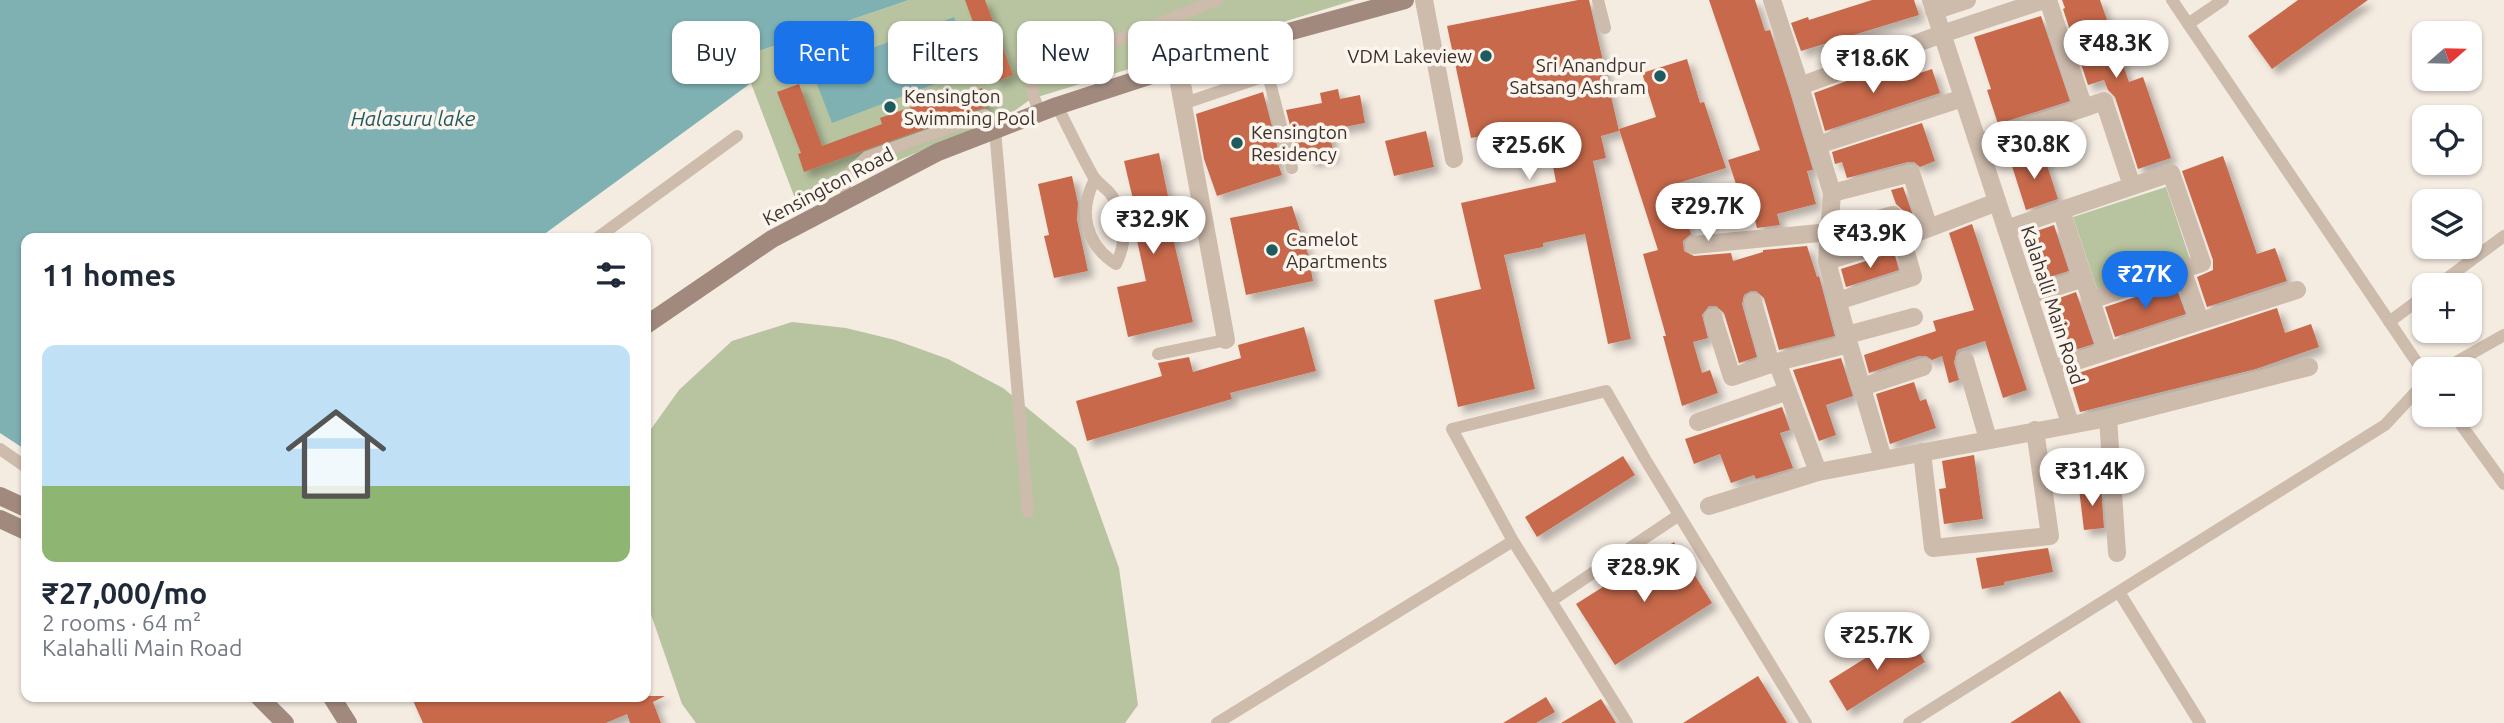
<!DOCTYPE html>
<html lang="en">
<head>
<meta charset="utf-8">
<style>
	body { margin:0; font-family:Ubuntu,sans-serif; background:#f6f6f7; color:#1f2937; height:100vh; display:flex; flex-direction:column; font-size:26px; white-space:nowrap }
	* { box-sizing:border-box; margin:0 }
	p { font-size:23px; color:#747a83 }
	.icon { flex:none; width:38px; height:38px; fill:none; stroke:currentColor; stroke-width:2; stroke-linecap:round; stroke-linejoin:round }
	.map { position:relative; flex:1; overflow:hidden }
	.sheet { position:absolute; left:21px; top:233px; width:630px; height:469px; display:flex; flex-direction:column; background:#fff; border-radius:14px; box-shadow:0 2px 5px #0004 }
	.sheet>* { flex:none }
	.banner { position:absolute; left:672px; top:21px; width:665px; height:63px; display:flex; gap:14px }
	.needle { width:46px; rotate:70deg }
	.buttons { position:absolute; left:2412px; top:21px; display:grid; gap:14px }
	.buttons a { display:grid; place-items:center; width:70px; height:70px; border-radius:14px; background:#fff; box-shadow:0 2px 5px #0004; font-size:35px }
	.price { position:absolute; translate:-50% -60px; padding:0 16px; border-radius:24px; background:#fff; color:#222; font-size:23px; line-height:46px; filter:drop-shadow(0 2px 4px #0008) }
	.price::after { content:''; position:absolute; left:50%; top:42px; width:21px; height:16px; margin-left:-10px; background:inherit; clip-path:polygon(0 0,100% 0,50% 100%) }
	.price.current { background:#1a73e8; color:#fff }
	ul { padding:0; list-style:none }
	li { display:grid; align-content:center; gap:14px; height:371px; padding:0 21px }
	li+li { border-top:2px solid #e0e1e3 }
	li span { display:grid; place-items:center; height:217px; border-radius:14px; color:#555 }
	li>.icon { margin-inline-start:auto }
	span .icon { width:126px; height:126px; fill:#fffc; stroke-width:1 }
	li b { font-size:30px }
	h2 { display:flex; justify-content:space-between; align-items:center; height:84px; padding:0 21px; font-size:30px }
	.pill { padding:0 24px; border-radius:14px; background:#fff; box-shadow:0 2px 5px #0004; font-size:24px; line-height:63px }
	.pill.current { background:#1a73e8; color:#fff }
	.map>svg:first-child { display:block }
</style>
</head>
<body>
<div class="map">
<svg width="2504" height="723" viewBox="0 0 2504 723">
	<defs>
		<filter id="shadow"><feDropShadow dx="6" dy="6" stdDeviation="3.5" flood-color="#0004"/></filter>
	</defs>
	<rect width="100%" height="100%" fill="#f4ebe1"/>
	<path fill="#b8c4a0" d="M909,0H1355L1031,99L1010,114L822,192L799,209L741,57Z
		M2166,187L2190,259L2097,289L2073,217Z
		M792,322L846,328L895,340L948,359L1003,388L1076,448L1119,568L1138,705L1125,723H696L682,704L646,600V436L679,390L732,341Z"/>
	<path fill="#7fb0b2" d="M0,0H909L741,57L751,83L539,238H26V450L0,433Z
		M954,17L974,69L832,123L812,71Z"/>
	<path fill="#c8694b" filter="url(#shadow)" d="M965,0H985L1013,75L995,82Z
		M1578,0H1589L1619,131L1601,136L1606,158L1593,161L1631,339L1608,344L1585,234L1543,243V247L1504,255L1535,389L1458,407L1434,300L1481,289L1461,203L1556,182L1545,123L1471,138L1447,26Z
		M1709,0H1755L1765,31L1770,30L1789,89L1813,170L1807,171L1816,204L1777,214L1780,225L1757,228L1746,184L1737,187L1728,160L1760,150Z
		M1872,0H1914L1919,15L1801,51L1791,23L1808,17L1809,20Z
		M2062,0H2100L2129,82L2143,77L2171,158L2138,169L2115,97L2108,90L2104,80L2088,85L2063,9L2065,8Z
		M2298,0H2368L2272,69L2248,36Z
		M2041,16L2070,101L1998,124L1987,90L1991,89L1974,37Z
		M1687,59L1700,103L1704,102L1726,168L1675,184L1691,234L1683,241L1684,251L1694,256L1731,253L1733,261L1763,252V250L1807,246L1817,277L1819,276L1835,336L1779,350L1764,298L1756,291H1751L1744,295L1742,304L1757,357L1739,363L1724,313L1716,306H1709L1702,315L1708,338L1693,342L1702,373L1710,370L1718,393L1682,406L1663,336H1666L1643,254L1658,250L1619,129L1656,117L1642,73Z
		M1896,63L1902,79L1932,69L1940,93L1825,131L1814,93Z
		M799,84L822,146L882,124L880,118L934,99L936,105L982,88L988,106L804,172L798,154L801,153L777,92Z
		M1338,89L1340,99L1360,95L1365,123L1329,130L1334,157L1309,162L1307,150L1297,152L1286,110L1322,103L1320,93Z
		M1263,92L1280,157L1276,158L1282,175L1217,196L1204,159L1196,114Z
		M1922,123L1935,161L1920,167L1914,162H1908L1847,178L1842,162L1835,164L1832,152Z
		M1426,131L1434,167L1394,176L1385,141Z
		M1159,153L1168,196L1163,197L1167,212L1161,213L1166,231L1171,230L1193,322L1128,337L1117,287L1146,281L1131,213L1136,212L1124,161Z
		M2043,153L2058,199L2026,210L2011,163Z
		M2223,156L2257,254L2275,248L2287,281L2207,307L2197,277L2213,270V260L2182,171Z
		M1072,176L1078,203L1077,220L1088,271L1054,278L1044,236L1049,235L1038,184Z
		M1903,187L1915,221L1909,223L1903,210L1896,204L1891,190Z
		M1292,206L1308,254L1313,281L1246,295L1230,218Z
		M1972,224L2027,390L2003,398L1985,341L1957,350L1954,362L1959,380L1949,383L1942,356L1932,360L1926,356H1919L1869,373L1864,355L1936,331L1933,321L1974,310L1949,233Z
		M2054,225L2069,271L2046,278L2031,233Z
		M1894,252L1899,270L1846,287L1841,269Z
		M2175,284L2186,314L2115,337L2105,307Z
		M2076,292L2094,344L2071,351L2054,300Z
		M2277,308L2285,333L2311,324L2319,347L2256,369L2080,412L2069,376Z
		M1304,327L1316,371L1230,393L1232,399L1087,441L1076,401L1162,376L1158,363L1189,357L1193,372L1241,358L1238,345Z
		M1841,358L1853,396L1826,405L1836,435L1819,441L1793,370Z
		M1914,382L1920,401L1926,399L1936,428L1890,444L1876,394Z
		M1782,407L1790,430L1780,433L1793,468L1756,479L1754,475L1731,483L1720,454L1694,464L1685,439Z
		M1974,455L1983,519L1944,524L1939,489L1946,488L1942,461Z
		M1623,456L1635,475L1537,537L1525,517Z
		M2101,487L2104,528L2084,530L2079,489Z
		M1674,542L1712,603L1615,665L1576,604Z
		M2048,548L2053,572L2004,582V585L1982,589L1976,558Z
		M1907,632L1925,662L1847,711L1829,681Z
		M1758,676L1787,723H1683Z
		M2060,691L2081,723H2010Z
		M411,696H665L653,702L661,723H630L627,714L606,723H423Z
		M1546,697L1555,712L1536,723H1503Z
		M1601,699L1616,723H1561Z"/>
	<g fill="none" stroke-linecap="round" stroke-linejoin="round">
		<path stroke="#cdbbac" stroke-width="12" d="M1598,0L1605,28
			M2172,0L2424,373
			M2188,24L2223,0
			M1259,40L1292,168
			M1186,88L1188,102L1268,75
			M1057,106C1069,129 1080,153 1093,176C1098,184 1107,188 1112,196C1127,216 1127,242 1116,264C1085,244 1078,211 1095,179
			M1040,113L1033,95L1031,75L1217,0
			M995,130L1028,512
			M848,197L842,180L867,157L985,115
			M597,238L737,136
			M2438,285L2504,236
			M2389,322L2424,296
			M1158,354L1226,340
			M2444,369L2504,335
			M2454,415L2504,484
			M0,449L26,467
			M2119,592L2200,723
			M1551,601L1513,541L1452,429L1606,391L1645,459L1806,723
			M1217,723L1513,541
			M1627,723L1551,601L1679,515
			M1909,723L2385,425L2424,383"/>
		<path stroke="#cdbbac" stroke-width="18" d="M1424,0L1454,159
			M1772,0L1800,86
			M1931,0L2070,423
			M1934,11L1967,0
			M1176,67L1226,340
			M2084,108L2104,101L2132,186
			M1978,143L2084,108L2048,0
			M1818,145L1963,98
			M1832,193L1911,173L1929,228L1997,202
			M2006,229L2171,173L2202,263L2091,300L2061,210
			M1694,245L1830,232L1893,215L1902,238L1827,261
			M2182,269L2200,321
			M2028,296L2084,278
			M2091,300L2108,351
			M1838,301L1913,277L1902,238L1929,228
			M1753,302L1771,364
			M1713,317L1732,377L1777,362
			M1847,335L1914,317
			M1965,360L1988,439
			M2052,369L2297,290
			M1862,387L1923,367
			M2108,418L2117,553
			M1698,422L1788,391
			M1922,452L1933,548L2050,536L2035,430
			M1883,459L1849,344L1827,261L1832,193L1800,86L1942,34L2044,0
			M1818,472L1777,362L1849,344
			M1709,506L1818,472L2108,418L2309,367"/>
		<path stroke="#a18a7d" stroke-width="18" d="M646,325L772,239L938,152L1057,106L1259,40L1405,0
			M0,496L26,508
			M0,519L26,531
			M258,696L285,723
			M331,696L348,723"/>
	</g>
	<g fill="#1f5a5e" stroke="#fbf5ee" stroke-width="2.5">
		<circle cx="1486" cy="56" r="7"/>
		<circle cx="1660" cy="76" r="7"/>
		<circle cx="890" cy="107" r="7"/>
		<circle cx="1237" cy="143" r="7"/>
		<circle cx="1272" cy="250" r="7"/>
	</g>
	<g text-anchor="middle" stroke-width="7" stroke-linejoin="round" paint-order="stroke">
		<g font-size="19" fill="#3b302b" stroke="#fbf5ee" text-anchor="start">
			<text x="1472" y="63" text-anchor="end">VDM Lakeview</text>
			<text x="1646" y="72" text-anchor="end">Sri Anandpur<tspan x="1646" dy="22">Satsang Ashram</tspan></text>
			<text x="904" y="103">Kensington<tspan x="904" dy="22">Swimming Pool</tspan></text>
			<text x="1251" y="139">Kensington<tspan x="1251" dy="22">Residency</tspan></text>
			<text x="1286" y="246">Camelot<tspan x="1286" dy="22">Apartments</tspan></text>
		</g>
		<g font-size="19" fill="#3b302b" stroke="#fbf5ee">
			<text transform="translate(828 186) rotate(-28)" y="7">Kensington Road</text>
			<text transform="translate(2053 305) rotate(72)" y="7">Kalahalli Main Road</text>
		</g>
		<g font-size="21" font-style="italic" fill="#1f5a5e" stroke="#fbf5ee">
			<text x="413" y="126">Halasuru lake</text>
		</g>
	</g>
</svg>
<div class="buttons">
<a><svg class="needle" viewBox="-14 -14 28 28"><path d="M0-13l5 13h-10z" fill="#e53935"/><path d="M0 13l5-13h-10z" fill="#747a83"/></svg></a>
<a><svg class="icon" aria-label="locate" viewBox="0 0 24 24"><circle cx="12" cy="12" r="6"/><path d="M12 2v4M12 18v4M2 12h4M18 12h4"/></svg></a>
<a><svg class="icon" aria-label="layers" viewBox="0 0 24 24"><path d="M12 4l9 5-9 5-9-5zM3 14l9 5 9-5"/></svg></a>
<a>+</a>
<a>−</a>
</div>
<b class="price" style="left:2116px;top:80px">₹48.3K</b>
<b class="price" style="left:1873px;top:95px">₹18.6K</b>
<b class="price" style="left:2034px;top:181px">₹30.8K</b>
<b class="price" style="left:1529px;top:182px">₹25.6K</b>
<b class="price" style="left:1708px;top:243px">₹29.7K</b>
<b class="price" style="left:1153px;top:256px">₹32.9K</b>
<b class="price" style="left:1870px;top:270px">₹43.9K</b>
<b class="price current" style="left:2145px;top:311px">₹27K</b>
<b class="price" style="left:2092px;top:508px">₹31.4K</b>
<b class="price" style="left:1644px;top:604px">₹28.9K</b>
<b class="price" style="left:1877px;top:672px">₹25.7K</b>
<div class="banner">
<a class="pill">Buy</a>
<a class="pill current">Rent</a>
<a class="pill">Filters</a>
<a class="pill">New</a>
<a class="pill">Apartment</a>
</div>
<section class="sheet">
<h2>11 homes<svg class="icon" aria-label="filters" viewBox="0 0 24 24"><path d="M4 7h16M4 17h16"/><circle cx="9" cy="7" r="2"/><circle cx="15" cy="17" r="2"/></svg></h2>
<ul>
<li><span style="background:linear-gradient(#bfe0f5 65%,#8fb573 0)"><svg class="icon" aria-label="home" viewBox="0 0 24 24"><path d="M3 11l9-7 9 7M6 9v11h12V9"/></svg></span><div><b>₹27,000/mo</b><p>2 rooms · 64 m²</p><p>Kalahalli Main Road</p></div></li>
</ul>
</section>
</div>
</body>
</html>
